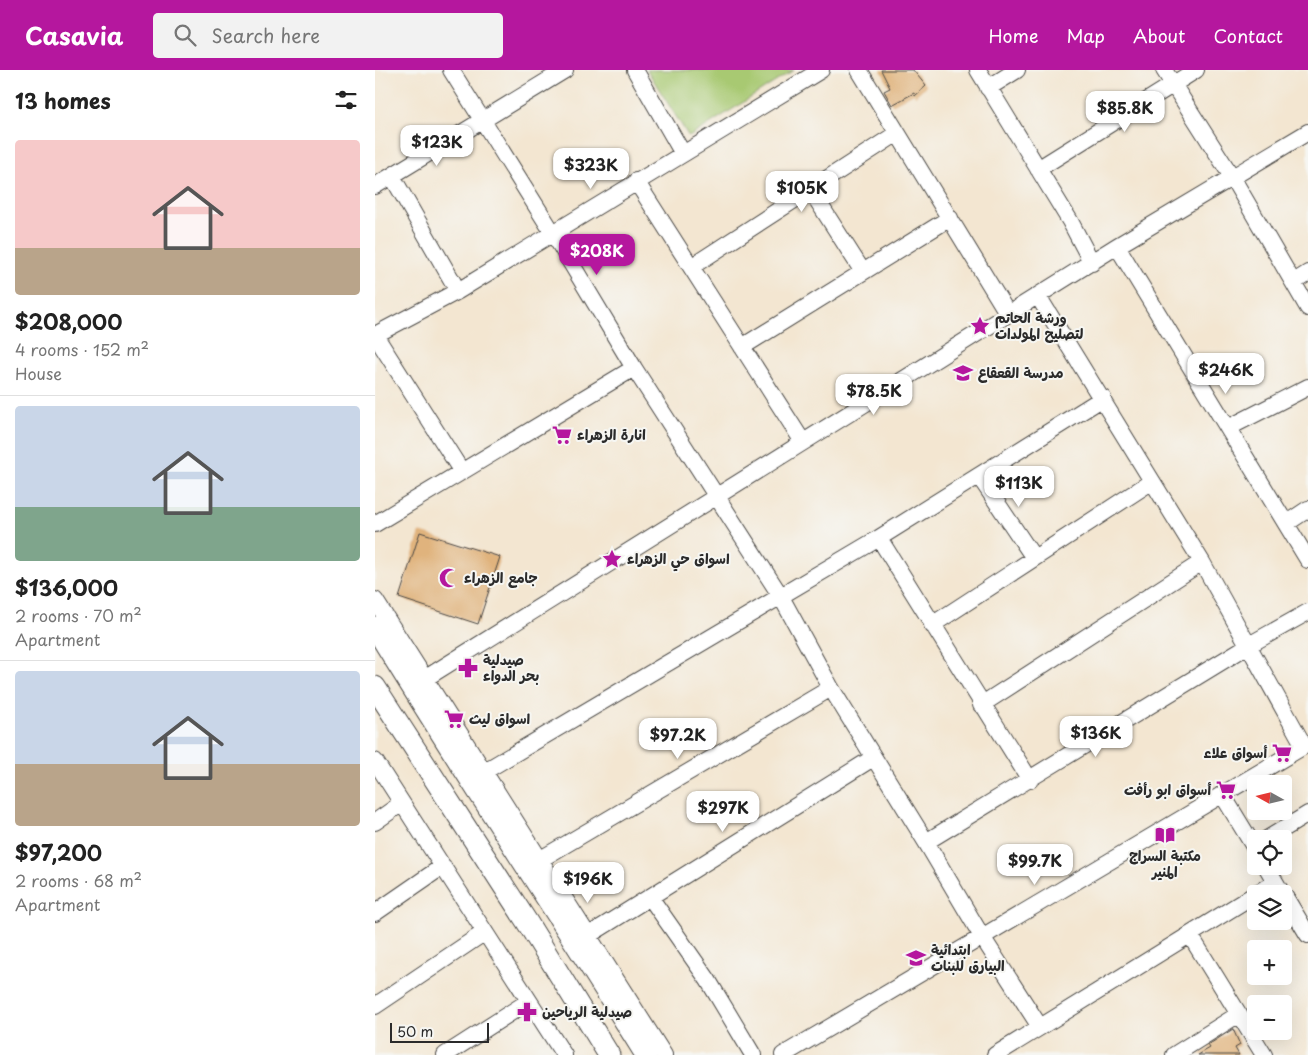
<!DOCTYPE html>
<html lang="en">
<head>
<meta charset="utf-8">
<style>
	body { margin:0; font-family:"Playpen Sans","Playpen Sans Arabic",sans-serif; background:#f2f2f2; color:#222; height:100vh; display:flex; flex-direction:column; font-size:19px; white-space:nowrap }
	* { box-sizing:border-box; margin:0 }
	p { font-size:16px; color:#767676 }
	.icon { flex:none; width:28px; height:28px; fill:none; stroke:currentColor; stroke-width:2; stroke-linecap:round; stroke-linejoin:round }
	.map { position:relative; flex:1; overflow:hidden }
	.panel { display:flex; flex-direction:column; background:#fff; width:375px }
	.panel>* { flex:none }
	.needle { width:32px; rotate:278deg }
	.controls { position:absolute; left:872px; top:705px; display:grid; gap:10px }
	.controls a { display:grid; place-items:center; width:45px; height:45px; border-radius:5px; background:#fff; box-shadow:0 5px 20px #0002; font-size:25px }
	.scale { position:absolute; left:15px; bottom:12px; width:99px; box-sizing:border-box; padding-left:5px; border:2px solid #2b2b2b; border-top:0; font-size:14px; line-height:18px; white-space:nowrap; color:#2b2b2b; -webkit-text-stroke:4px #f6f6f2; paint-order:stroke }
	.price { position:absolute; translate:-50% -42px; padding:0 11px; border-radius:10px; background:#fff; color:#222; font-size:16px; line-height:32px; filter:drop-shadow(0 1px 2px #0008) }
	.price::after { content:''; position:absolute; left:50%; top:30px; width:15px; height:11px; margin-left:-8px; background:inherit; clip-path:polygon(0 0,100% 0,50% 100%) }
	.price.current { background:#b5179e; color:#fff }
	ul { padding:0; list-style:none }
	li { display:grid; align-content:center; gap:10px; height:265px; padding:0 15px }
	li+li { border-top:1px solid #e0e0e0 }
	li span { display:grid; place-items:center; height:155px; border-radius:5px; color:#555 }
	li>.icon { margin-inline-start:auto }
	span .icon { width:90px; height:90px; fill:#fffc; stroke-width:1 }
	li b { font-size:21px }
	h2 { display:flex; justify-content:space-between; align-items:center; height:60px; padding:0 15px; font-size:21px }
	header { display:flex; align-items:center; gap:30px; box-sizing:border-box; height:70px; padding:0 25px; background:#b5179e; color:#fff }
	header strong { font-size:24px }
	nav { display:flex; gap:28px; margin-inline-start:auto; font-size:18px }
	.search { width:350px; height:45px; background:#f2f2f2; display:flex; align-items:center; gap:12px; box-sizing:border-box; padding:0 18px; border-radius:5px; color:#767676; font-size:19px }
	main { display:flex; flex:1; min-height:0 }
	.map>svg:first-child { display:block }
</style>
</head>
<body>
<header>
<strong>Casavia</strong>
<div class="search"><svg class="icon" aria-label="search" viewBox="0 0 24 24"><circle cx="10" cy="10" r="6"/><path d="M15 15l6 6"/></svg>Search here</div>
<nav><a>Home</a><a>Map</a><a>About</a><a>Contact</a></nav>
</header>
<main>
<section class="panel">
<h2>13 homes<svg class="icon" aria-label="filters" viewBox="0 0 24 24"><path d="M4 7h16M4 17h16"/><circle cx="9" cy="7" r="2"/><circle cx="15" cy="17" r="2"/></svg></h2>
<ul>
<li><span style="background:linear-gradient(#f6c9c9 70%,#b9a48a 0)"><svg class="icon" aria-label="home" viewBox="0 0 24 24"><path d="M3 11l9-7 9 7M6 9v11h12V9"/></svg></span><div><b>$208,000</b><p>4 rooms · 152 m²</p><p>House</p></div></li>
<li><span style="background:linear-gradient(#c9d6e8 65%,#7fa58c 0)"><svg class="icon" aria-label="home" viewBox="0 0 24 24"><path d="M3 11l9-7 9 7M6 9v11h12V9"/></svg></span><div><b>$136,000</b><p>2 rooms · 70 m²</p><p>Apartment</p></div></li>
<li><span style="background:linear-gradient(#c9d6e8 60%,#b9a48a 0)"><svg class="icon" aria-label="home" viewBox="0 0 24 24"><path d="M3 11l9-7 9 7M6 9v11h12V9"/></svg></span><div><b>$97,200</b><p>2 rooms · 68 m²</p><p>Apartment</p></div></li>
</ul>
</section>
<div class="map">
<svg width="933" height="985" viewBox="0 0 933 985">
	<rect width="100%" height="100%" fill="#f6f6f2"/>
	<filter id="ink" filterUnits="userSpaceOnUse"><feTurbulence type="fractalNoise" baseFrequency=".02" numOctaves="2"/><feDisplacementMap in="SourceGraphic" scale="10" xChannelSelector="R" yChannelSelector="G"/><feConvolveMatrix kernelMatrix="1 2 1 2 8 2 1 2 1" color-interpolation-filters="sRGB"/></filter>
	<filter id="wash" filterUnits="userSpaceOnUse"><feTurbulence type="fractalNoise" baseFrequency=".0096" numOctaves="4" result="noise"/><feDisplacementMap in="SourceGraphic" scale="20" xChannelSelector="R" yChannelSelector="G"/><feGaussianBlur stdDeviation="1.12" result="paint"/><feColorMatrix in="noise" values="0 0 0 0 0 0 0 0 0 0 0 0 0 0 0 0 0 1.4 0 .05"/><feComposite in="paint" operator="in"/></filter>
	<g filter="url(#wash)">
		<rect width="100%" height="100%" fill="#f3e6d1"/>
		<path fill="#a8c972" stroke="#6a7a4e" d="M272,0H419L314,67Z"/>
		<g id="blocks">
			<path fill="#e0b37d" d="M506,0H538L551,16L540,26L539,23L517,35L509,21L515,18Z
				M45,462L125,487L103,554L24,528Z
				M858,959L865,975L860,978L864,985H823L835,978L833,975Z"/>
		</g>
	</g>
	<g filter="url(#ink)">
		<use href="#blocks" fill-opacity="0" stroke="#494744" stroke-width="1"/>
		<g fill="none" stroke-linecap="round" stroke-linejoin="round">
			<defs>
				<path id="minor" d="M76,0L178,163L259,298L405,525L456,618L551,772L606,865L665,957
					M260,0L307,82
					M484,0L633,244
					M603,0L695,151L717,193
					M789,0L857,107L933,238
					M613,18L642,0
					M663,99L821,0
					M17,106L83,221
					M261,111L428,372
					M0,116L190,0
					M435,119L488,202
					M742,176L933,490
					M316,197L521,64
					M919,212L933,203
					M0,265L83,221L446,0
					M0,265L87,402
					M367,277L575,148
					M853,358L933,317
					M604,406L659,488
					M912,453L933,439
					M0,454L259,298
					M504,468L655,710
					M0,530L289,985
					M557,555L776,412
					M51,608L742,176L933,62
					M606,635L827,492
					M0,691L189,985
					M110,701L504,468L728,328
					M847,724L881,780
					M0,752L27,733
					M892,769L933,744
					M551,772L874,575L933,542
					M166,789L456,618
					M891,796L905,820
					M909,825L933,865
					M275,827L333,910L378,985
					M0,843L68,796
					M214,865L498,688
					M815,865L889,985
					M0,936L110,862
					M70,985L154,931
					M408,985L929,676L827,492L663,226
					M620,985L900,812
					M799,985L864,944"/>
				<path id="major" d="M0,557C88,702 182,841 271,985
					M0,617L152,852L234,985"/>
			</defs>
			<use href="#minor" stroke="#494744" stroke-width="18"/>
			<use href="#major" stroke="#494744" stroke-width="23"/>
			<use href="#minor" stroke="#fff" stroke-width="16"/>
			<use href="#major" stroke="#fff" stroke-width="21"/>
		</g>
	</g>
	<defs>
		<symbol id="sight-bare" viewBox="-9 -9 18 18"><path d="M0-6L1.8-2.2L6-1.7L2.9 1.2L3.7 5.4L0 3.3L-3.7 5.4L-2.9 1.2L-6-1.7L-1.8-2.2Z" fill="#b5179e" stroke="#f6f6f2" stroke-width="2.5" paint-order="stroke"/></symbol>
		<symbol id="school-bare" viewBox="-9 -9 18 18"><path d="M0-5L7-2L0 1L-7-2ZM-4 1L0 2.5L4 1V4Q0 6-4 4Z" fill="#b5179e" stroke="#f6f6f2" stroke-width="2.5" paint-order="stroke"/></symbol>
		<symbol id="supermarket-bare" viewBox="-9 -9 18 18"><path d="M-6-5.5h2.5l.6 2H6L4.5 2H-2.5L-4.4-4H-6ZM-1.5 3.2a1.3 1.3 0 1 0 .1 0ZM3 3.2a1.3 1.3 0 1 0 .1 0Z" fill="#b5179e" stroke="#f6f6f2" stroke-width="2.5" paint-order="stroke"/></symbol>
		<symbol id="mosque-bare" viewBox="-9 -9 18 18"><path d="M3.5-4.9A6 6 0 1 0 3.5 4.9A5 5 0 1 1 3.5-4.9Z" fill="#b5179e" stroke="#f6f6f2" stroke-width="2.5" paint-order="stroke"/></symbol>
		<symbol id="pharmacy-bare" viewBox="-9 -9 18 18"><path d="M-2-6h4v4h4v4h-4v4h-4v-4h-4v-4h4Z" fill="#b5179e" stroke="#f6f6f2" stroke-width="2.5" paint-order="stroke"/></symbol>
		<symbol id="library-bare" viewBox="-9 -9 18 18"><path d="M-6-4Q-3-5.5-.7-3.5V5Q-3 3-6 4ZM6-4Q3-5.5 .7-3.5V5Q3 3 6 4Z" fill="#b5179e" stroke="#f6f6f2" stroke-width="2.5" paint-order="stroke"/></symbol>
	</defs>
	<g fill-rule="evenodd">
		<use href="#sight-bare" x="591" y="242" width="28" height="28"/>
		<use href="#school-bare" x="574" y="289" width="28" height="28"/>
		<use href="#supermarket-bare" x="173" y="351" width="28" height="28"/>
		<use href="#sight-bare" x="223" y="475" width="28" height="28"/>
		<use href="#mosque-bare" x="60" y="494" width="28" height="28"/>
		<use href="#pharmacy-bare" x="79" y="584" width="28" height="28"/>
		<use href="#supermarket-bare" x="65" y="635" width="28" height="28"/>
		<use href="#supermarket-bare" x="893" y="669" width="28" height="28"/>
		<use href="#supermarket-bare" x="837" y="706" width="28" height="28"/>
		<use href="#library-bare" x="776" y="751" width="28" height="28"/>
		<use href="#school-bare" x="527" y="874" width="28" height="28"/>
		<use href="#pharmacy-bare" x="138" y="928" width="28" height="28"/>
	</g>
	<g text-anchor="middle" stroke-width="4" stroke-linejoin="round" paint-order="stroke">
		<g font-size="14" font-weight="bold" fill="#2b2b2b" stroke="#f6f6f2" text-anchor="start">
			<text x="620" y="253">ورشة الحاتم<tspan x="620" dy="16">لتصليح المولدات</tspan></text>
			<text x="603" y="308">مدرسة القعقاع</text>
			<text x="202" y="370">انارة الزهراء</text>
			<text x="252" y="494">اسواق حي الزهراء</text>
			<text x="89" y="513">جامع الزهراء</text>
			<text x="108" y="595">صيدلية<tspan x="108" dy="16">بحر الدواء</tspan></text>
			<text x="94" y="654">اسواق ليث</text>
			<text x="892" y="688" text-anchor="end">أسواق علاء</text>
			<text x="836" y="725" text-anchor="end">أسواق ابو رأفت</text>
			<text x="790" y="791" text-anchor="middle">مكتبة السراج<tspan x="790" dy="16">المنير</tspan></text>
			<text x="556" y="885">ابتدائية<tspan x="556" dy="16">البيارق للبنات</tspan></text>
			<text x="167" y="947">صيدلية الرياحين</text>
		</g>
	</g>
</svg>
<div class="controls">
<a><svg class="needle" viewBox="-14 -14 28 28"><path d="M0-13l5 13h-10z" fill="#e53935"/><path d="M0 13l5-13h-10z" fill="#767676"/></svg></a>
<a><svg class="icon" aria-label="locate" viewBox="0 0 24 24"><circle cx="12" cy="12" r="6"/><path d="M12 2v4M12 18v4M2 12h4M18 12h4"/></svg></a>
<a><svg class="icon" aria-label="layers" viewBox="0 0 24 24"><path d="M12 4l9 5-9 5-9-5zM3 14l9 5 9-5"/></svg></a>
<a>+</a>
<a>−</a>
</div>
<div class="scale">50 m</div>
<b class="price" style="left:750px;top:63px">$85.8K</b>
<b class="price" style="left:62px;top:97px">$123K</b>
<b class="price" style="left:216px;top:120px">$323K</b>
<b class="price" style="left:427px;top:143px">$105K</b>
<b class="price current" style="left:222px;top:206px">$208K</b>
<b class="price" style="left:851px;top:325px">$246K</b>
<b class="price" style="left:499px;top:346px">$78.5K</b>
<b class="price" style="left:644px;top:438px">$113K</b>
<b class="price" style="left:721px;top:688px">$136K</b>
<b class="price" style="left:303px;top:690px">$97.2K</b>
<b class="price" style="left:348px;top:763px">$297K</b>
<b class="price" style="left:660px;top:816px">$99.7K</b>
<b class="price" style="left:213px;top:834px">$196K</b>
</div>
</main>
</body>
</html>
